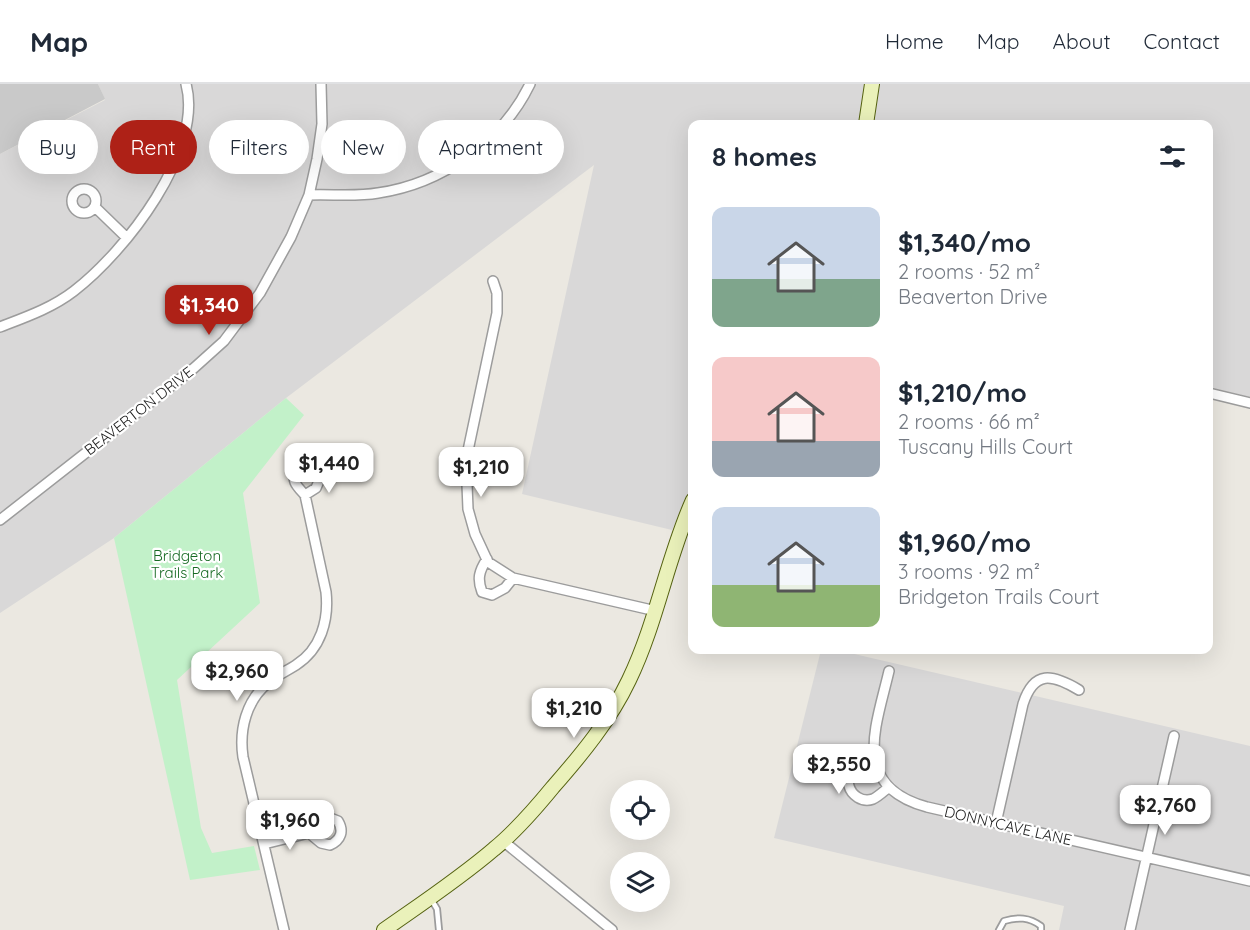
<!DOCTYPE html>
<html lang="en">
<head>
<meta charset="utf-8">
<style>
	body { margin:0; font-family:Quicksand,sans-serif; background:#f2f2f3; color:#1f2937; height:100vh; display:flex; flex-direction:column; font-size:22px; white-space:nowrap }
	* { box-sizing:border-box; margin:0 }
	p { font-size:20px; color:#747a83 }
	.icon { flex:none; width:33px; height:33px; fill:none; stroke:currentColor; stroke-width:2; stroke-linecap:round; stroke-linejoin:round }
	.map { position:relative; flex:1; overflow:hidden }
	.drawer { position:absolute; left:688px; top:36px; width:525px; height:534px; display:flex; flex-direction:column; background:#fff; border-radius:12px; box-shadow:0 6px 24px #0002 }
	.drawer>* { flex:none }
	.hud { position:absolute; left:18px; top:36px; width:570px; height:54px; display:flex; gap:12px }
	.fabs { position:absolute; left:610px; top:696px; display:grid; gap:12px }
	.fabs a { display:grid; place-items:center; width:60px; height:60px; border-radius:50%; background:#fff; box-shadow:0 6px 24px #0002; font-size:30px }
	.price { position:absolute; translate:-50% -51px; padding:0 14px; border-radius:12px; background:#fff; color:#222; font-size:20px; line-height:39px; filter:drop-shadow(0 2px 3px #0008) }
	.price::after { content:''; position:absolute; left:50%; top:36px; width:18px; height:14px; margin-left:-9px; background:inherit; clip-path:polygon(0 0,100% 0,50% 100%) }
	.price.selected { background:#ae2117; color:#fff }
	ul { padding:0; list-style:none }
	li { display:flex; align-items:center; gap:18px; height:150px; padding:0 24px }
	li span { display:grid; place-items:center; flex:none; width:168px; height:120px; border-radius:12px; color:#555 }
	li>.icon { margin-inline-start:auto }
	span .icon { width:72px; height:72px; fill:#fffc; stroke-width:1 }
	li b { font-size:26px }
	h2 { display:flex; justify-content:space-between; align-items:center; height:72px; padding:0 24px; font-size:26px }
	.pill { padding:0 21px; border-radius:27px; background:#fff; box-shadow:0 6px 24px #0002; font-size:21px; line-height:54px }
	.pill.selected { background:#ae2117; color:#fff }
	header { display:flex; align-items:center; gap:36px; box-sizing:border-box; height:84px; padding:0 30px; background:#fff; border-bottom:2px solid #e0e1e3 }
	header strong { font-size:28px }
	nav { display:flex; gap:33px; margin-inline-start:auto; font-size:21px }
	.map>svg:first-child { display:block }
</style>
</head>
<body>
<header>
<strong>Map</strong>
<nav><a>Home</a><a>Map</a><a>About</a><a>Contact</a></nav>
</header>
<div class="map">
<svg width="1250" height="846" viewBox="0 0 1250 846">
	<rect width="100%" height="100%" fill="#ebe8e1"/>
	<path fill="#d9d8d8" d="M98,0H866L860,40H693V401L672,446L522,410L594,81L286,314L114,454L0,529V70L105,16Z
		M880,0H1250V313L1209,303V40H874Z
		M821,566H837L1250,662V846H1059L1064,822L774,754Z"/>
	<path fill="#c9c9c9" d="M0,0H98L105,15L0,70Z"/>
	<path fill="#c2f1c9" d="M286,314L304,331L243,409L260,519L177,596L201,744L212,769L254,762L260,786L190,796L114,454Z"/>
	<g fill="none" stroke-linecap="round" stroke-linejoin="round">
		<defs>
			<path id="lane" d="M431,815L437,825L439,846
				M999,846L1004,837C1018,833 1029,833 1041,842V846"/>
			<path id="street" d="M72 117a12 12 0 1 1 24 0a12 12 0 1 1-24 0Z
				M309,111C332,110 355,113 378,109C441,100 502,58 530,0
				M95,123L127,154
				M493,197L497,209V229L466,376L468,425L475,450L488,478L513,494L656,527
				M0,243C26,233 52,224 74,207C125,168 204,67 186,0
				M1209,309L1250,319
				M304,380C313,379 318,383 321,392L316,404L305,411C297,402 291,398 296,385Z
				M0,436L194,284L224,257L260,209L291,153L309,111L317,75L322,40L321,0
				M487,475C479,487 477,495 482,508L492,511L505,504L513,494
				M889,587C876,643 850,702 927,723L1250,797
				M875,679C830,683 851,723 873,715C879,712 884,707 889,703
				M325,732L338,737C344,747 341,756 330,761L321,759L309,749L317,736Z
				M996,739L1023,620C1034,586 1052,590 1079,606
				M503,757L612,846
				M264,760L309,749
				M284,846L243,673C239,646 246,616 269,598C277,591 287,587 296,581C321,565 329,536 326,508L305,411
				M1130,846L1174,652"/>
			<path id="secondary" d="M866,40L872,0
				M384,846C421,820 459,795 494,765C516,747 535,725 553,703C582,670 610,636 629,596C657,538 667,474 693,416"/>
		</defs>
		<use href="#lane" stroke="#9c9c9c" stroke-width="8"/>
		<use href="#street" stroke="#9c9c9c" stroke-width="12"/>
		<use href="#secondary" stroke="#556211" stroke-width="16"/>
		<use href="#lane" stroke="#fff" stroke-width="4.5"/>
		<use href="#street" stroke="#fff" stroke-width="9"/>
		<use href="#secondary" stroke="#eaf1ba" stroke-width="14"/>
	</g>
	<g text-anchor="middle" stroke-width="4.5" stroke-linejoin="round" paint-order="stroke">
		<g font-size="15" fill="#1b1b1b" stroke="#fff">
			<text transform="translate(139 327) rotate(-38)" y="5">BEAVERTON DRIVE</text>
			<text transform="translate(1008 742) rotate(13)" y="5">DONNYCAVE LANE</text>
		</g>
		<g font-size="15" fill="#176a23" stroke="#fff">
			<text x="187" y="477">Bridgeton<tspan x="187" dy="17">Trails Park</tspan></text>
		</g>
	</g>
</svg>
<div class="fabs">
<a><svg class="icon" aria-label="locate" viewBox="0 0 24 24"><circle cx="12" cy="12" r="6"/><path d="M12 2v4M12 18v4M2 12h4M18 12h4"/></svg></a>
<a><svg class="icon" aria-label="layers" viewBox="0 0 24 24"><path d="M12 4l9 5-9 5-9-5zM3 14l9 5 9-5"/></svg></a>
</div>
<b class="price selected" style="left:209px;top:252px">$1,340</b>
<b class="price" style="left:329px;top:410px">$1,440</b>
<b class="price" style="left:481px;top:414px">$1,210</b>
<b class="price" style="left:237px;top:618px">$2,960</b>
<b class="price" style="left:574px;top:655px">$1,210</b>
<b class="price" style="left:839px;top:711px">$2,550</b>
<b class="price" style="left:1165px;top:752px">$2,760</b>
<b class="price" style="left:290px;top:767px">$1,960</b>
<div class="hud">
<a class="pill">Buy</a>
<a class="pill selected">Rent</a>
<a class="pill">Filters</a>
<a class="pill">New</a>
<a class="pill">Apartment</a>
</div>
<section class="drawer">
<h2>8 homes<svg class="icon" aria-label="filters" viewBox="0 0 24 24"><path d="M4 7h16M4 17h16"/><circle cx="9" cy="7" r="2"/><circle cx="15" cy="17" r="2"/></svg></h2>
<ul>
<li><span style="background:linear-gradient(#c9d6e8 60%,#7fa58c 0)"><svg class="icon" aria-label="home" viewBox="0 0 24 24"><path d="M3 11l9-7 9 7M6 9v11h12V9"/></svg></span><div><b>$1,340/mo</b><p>2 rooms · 52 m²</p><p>Beaverton Drive</p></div></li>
<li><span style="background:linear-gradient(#f6c9c9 70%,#9aa5b1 0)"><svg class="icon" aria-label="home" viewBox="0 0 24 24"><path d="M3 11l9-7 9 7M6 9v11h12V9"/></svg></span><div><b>$1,210/mo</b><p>2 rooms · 66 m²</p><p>Tuscany Hills Court</p></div></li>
<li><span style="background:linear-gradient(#c9d6e8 65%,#8fb573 0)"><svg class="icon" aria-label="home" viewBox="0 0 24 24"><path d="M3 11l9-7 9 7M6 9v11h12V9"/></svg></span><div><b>$1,960/mo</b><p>3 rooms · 92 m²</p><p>Bridgeton Trails Court</p></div></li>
</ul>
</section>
</div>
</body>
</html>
